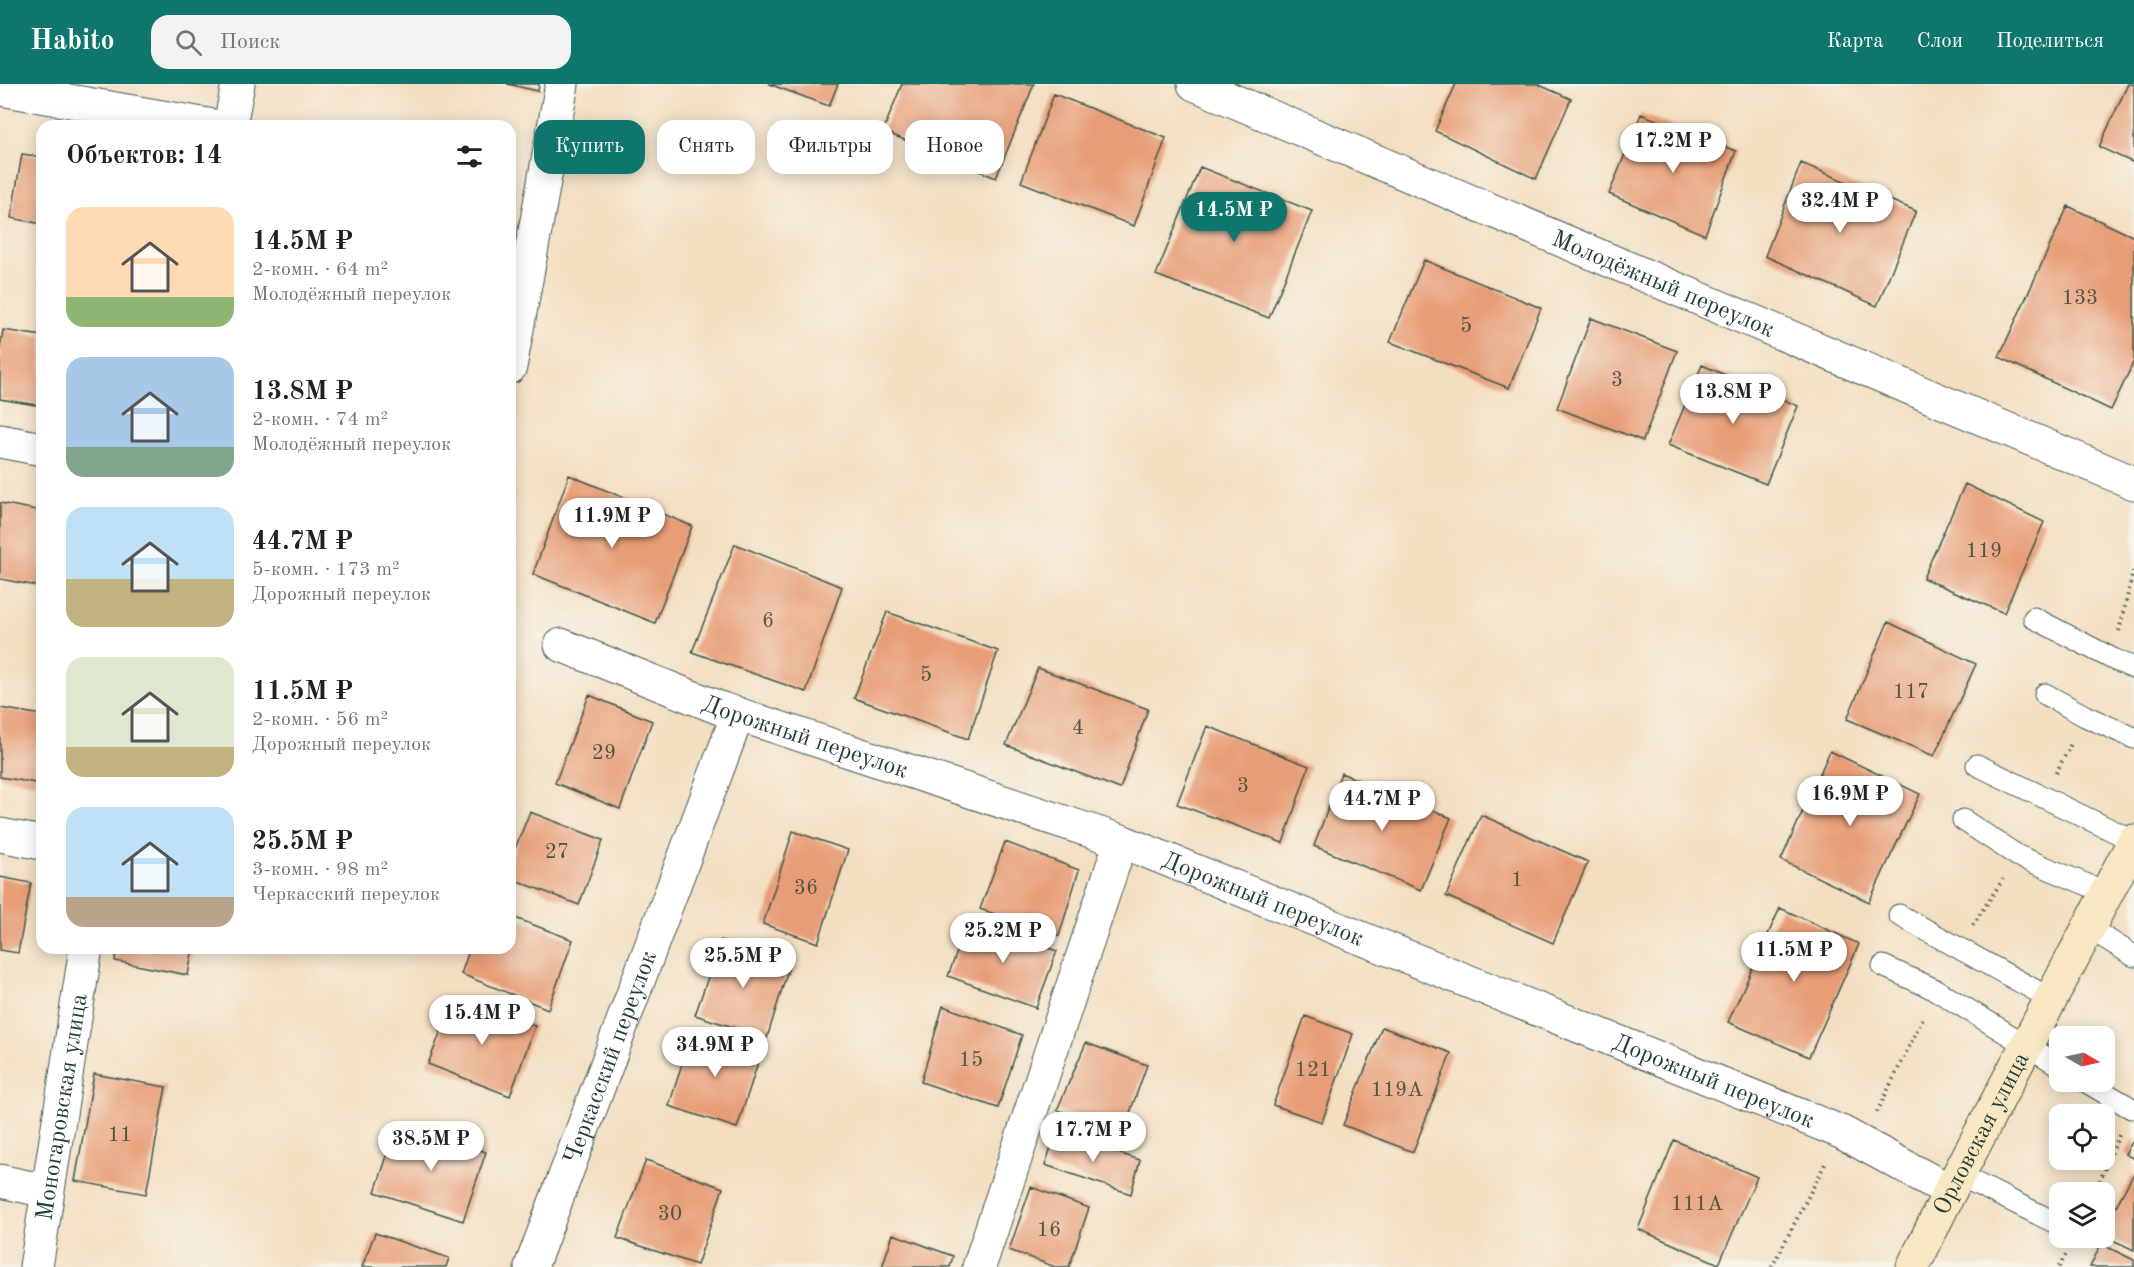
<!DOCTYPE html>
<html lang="ru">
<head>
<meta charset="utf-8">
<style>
	body { margin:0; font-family:"Old Standard TT",serif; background:#f2f2f2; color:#202124; height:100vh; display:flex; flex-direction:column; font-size:22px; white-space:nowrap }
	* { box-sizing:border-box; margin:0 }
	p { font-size:20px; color:#757577 }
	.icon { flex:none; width:33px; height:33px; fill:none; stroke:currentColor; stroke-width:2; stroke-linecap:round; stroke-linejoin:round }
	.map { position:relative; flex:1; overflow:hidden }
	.sheet { position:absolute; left:36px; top:36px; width:480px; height:834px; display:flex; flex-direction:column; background:#fff; border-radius:18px; box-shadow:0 3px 15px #0003 }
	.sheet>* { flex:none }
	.hud { position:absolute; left:534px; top:36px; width:570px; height:54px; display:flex; gap:12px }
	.needle { width:39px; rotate:99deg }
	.buttons { position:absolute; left:2049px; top:942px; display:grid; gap:12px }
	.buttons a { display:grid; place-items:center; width:66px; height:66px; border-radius:12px; background:#fff; box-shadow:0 3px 15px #0003; font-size:30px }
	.price { position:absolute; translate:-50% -51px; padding:0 14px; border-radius:21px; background:#fff; color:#222; font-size:20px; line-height:39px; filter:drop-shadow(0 2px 3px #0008) }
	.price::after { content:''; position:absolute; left:50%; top:36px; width:18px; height:14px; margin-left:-9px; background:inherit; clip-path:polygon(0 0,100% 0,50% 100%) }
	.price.current { background:#0f766e; color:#fff }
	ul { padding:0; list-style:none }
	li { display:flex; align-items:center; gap:18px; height:150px; padding:0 30px }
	li span { display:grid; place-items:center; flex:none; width:168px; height:120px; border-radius:18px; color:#555 }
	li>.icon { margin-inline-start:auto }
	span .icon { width:72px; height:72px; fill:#fffc; stroke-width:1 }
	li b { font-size:26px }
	h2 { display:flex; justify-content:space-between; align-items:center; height:72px; padding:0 30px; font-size:26px }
	.chip { padding:0 21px; border-radius:18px; background:#fff; box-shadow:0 3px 15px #0003; font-size:21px; line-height:54px }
	.chip.current { background:#0f766e; color:#fff }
	header { display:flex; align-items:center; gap:36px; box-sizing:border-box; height:84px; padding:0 30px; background:#0f766e; color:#fff }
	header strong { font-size:28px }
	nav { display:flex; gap:33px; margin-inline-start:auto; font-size:21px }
	.search { width:420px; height:54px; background:#f2f2f2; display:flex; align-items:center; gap:15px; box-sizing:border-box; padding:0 21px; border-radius:18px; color:#757577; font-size:22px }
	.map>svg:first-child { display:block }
</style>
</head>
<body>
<header>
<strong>Habito</strong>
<div class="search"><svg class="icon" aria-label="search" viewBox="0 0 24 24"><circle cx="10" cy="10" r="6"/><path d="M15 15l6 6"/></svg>Поиск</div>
<nav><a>Карта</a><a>Слои</a><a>Поделиться</a></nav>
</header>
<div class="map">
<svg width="2134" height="1183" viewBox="0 0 2134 1183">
	<rect width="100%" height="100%" fill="#f7f3e8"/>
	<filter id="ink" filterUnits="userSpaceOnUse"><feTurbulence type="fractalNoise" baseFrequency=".0167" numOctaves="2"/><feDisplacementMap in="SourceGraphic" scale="12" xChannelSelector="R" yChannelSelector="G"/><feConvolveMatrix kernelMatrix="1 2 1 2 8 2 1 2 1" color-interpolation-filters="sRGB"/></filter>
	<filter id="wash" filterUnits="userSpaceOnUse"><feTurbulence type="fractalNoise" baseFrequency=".008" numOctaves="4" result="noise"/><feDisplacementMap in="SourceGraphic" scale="24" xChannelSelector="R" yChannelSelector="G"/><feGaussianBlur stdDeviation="1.35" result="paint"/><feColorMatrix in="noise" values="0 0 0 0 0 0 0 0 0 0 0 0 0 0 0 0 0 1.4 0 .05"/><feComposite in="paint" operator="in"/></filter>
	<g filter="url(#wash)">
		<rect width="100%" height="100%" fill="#f3dec1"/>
		<g id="blocks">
			<path fill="#e79d76" d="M507,0H539L538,7Z
				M769,0H838L829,22Z
				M902,0H1034L996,94L883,47Z
				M1456,0H1537L1571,15L1536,95L1435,47Z
				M2128,0H2134V79L2099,63Z
				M1054,10L1166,54L1134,142L1021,98Z
				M1641,30L1736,67L1705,151L1609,110Z
				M22,70L42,73V140L11,134Z
				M1801,79L1916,127L1877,222L1765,172Z
				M1200,83L1312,127L1269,234L1156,191Z
				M2068,122L2134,153V277L2111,326L1999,273Z
				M1424,176L1541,224L1509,304L1390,258Z
				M1591,234L1677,267L1643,357L1557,324Z
				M3,246L42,252V322L0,315V265Z
				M1702,281L1798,322L1766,400L1668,361Z
				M569,391L692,442L655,539L533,490Z
				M1965,400L2044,438L2004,529L1923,494Z
				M0,419L42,427V503L0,495Z
				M735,460L842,503L806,608L692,568Z
				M887,528L998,567L968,655L854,614Z
				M1888,538L1976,580L1934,672L1847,635Z
				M1038,584L1148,625L1120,705L1006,661Z
				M589,611L652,637L620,725L555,699Z
				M0,624L42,631V700L0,693Z
				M1207,642L1309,682L1283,759L1177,720Z
				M1830,667L1920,710L1869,818L1781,776Z
				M1341,689L1451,734L1421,806L1314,762Z
				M530,728L603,756L579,821L510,794V777Z
				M1481,731L1588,778L1553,859L1446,812Z
				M793,747L848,766L818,859L763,840Z
				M1005,758L1079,786L1059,852L980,825Z
				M0,793L31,799L18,869L0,866Z
				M1780,824L1859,860L1809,973L1728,938Z
				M510,832L573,856L548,925L461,890L470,864H510Z
				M969,836L1057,867L1036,924L948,892Z
				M721,856L790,879L767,954L695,931Z
				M117,864H193L188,891L115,877Z
				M454,914L535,942L510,1012L428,980Z
				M943,922L1022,951L998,1024L921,998Z
				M1305,932L1353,950L1322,1038L1273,1021Z
				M1382,943L1451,969L1413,1068L1343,1041Z
				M693,944L762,966L737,1044L669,1022Z
				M1086,959L1147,981L1123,1048L1057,1026Z
				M94,990L166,1003L146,1110L75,1097Z
				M398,1039L486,1068L463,1137L375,1108Z
				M1056,1049L1140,1076L1131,1110L1045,1081Z
				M2134,1055V1075L2125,1070Z
				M1674,1056L1757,1093L1719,1180L1638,1145Z
				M646,1076L723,1104L697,1181L617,1154Z
				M2134,1089V1166L2104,1152V1144Z
				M1031,1103L1089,1124L1069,1183H1055L1009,1166Z
				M375,1149L449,1174L446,1183H362Z
				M893,1150L953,1172L950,1183H882Z
				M2101,1160L2134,1176V1183H2090Z"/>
		</g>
	</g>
	<g filter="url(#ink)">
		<use href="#blocks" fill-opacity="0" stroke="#3f5549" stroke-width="1.5"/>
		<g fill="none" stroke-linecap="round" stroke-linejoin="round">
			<defs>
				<path id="lane" d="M2034,534L2113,575L2134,584
					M2045,610L2085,632L2134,654
					M1977,681L2134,757
					M1963,736L2018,772L2107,809
					M1899,831L2051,915
					M2089,844L2134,872
					M1883,882L1936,906L2060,982
					M2086,998L2131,1024
					M1959,1091L2060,1141"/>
				<g id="street">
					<path id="s1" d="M1194,0L2134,399"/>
					<path d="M0,5L214,42"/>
					<path d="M230,42L238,0"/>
					<path d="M510,283L562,0"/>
					<path d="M0,357L42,365"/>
					<path id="s2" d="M561,561L722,625L1121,757L1841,1048L1950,1107"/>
					<path d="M0,751L42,759"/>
					<path d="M0,1097L46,1107"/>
					<path id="s3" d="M36,1183L86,864"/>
					<path id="s4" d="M531,1183L738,630"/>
					<path d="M979,1183L1121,757"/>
				</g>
				<g id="secondary">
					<path id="s5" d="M1913,1183L1950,1107L2134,757"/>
				</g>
			</defs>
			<use href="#lane" stroke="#3f5549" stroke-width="23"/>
			<use href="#street" stroke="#3f5549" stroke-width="35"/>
			<use href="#secondary" stroke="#3f5549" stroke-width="35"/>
			<path stroke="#3f5549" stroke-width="4" stroke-dasharray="1.5 4.5" stroke-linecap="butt" d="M2119,547L2134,484
				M2056,689L2072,658
				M1973,841L2003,795
				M1877,1028L1924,932
				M2095,1108L2120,1049
				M1772,1183L1826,1078
				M2059,1183L2066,1170"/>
			<use href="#lane" stroke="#fff" stroke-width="21"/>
			<use href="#street" stroke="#fff" stroke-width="33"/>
			<use href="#secondary" stroke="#f9e7c3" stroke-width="33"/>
		</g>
	</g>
	<g text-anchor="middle" stroke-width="5" stroke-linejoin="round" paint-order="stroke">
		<g font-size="21" fill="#515544">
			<text x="2080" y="220">133</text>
			<text x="1466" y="248">5</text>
			<text x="1617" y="302">3</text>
			<text x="1984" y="473">119</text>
			<text x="768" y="543">6</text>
			<text x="926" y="597">5</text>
			<text x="1911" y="614">117</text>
			<text x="1078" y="650">4</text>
			<text x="604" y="675">29</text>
			<text x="1243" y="708">3</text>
			<text x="557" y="774">27</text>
			<text x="1517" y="802">1</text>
			<text x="806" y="810">36</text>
			<text x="971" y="982">15</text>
			<text x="1313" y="992">121</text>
			<text x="1397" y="1012">119А</text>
			<text x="120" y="1057">11</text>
			<text x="1697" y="1126">111А</text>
			<text x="670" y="1136">30</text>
			<text x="1049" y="1152">16</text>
		</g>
		<g font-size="24" fill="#1f3d34" stroke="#f7f3e8">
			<text dy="8" stroke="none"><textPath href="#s1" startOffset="510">Молодёжный переулок</textPath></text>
			<text dy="8" stroke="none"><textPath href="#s2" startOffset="261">Дорожный переулок</textPath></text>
			<text dy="8" stroke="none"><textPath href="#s2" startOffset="747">Дорожный переулок</textPath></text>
			<text dy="8" stroke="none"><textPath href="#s4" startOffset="224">Черкасский переулок</textPath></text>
			<text dy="8" stroke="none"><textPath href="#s2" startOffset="1233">Дорожный переулок</textPath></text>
			<text dy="8" stroke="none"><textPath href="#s3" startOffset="162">Моногаровская улица</textPath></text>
			<text dy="8" stroke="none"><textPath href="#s5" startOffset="150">Орловская улица</textPath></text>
		</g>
	</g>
</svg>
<div class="buttons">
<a><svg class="needle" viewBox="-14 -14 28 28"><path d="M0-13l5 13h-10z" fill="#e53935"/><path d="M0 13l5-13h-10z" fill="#757577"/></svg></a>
<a><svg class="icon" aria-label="locate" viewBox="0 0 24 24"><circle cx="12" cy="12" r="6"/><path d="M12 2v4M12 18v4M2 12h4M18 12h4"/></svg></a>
<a><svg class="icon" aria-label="layers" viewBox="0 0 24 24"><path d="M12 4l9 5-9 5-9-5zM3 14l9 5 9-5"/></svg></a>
</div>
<b class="price" style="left:1673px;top:90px">17.2M ₽</b>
<b class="price" style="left:1840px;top:150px">32.4M ₽</b>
<b class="price current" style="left:1234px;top:159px">14.5M ₽</b>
<b class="price" style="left:1733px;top:341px">13.8M ₽</b>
<b class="price" style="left:612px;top:465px">11.9M ₽</b>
<b class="price" style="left:1850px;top:743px">16.9M ₽</b>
<b class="price" style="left:1382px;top:748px">44.7M ₽</b>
<b class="price" style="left:1003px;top:880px">25.2M ₽</b>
<b class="price" style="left:1794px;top:899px">11.5M ₽</b>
<b class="price" style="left:743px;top:905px">25.5M ₽</b>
<b class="price" style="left:482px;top:962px">15.4M ₽</b>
<b class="price" style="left:715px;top:994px">34.9M ₽</b>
<b class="price" style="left:1093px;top:1079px">17.7M ₽</b>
<b class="price" style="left:431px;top:1088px">38.5M ₽</b>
<div class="hud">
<a class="chip current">Купить</a>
<a class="chip">Снять</a>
<a class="chip">Фильтры</a>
<a class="chip">Новое</a>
</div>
<section class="sheet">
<h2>Объектов: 14<svg class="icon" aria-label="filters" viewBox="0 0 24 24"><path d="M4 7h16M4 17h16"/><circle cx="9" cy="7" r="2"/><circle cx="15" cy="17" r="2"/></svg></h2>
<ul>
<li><span style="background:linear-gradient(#ffd9b3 75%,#8fb573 0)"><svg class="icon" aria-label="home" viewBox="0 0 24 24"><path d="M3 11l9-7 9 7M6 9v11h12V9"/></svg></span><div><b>14.5M ₽</b><p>2-комн. · 64 m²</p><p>Молодёжный переулок</p></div></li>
<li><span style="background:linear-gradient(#a9c7e8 75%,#7fa58c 0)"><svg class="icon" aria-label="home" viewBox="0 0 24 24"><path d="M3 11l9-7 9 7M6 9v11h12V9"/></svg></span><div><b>13.8M ₽</b><p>2-комн. · 74 m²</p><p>Молодёжный переулок</p></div></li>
<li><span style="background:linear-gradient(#bfe0f5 60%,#c2b280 0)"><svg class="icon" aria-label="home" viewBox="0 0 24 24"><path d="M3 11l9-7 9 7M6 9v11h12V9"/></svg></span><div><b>44.7M ₽</b><p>5-комн. · 173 m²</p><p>Дорожный переулок</p></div></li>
<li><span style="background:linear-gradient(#dfe7d0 75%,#c2b280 0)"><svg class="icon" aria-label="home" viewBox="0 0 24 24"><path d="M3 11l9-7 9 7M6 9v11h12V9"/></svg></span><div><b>11.5M ₽</b><p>2-комн. · 56 m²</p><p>Дорожный переулок</p></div></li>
<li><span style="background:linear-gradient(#bfe0f5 75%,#b9a48a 0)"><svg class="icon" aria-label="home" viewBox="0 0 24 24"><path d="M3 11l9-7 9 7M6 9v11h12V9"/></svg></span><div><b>25.5M ₽</b><p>3-комн. · 98 m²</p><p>Черкасский переулок</p></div></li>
</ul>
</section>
</div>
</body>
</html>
